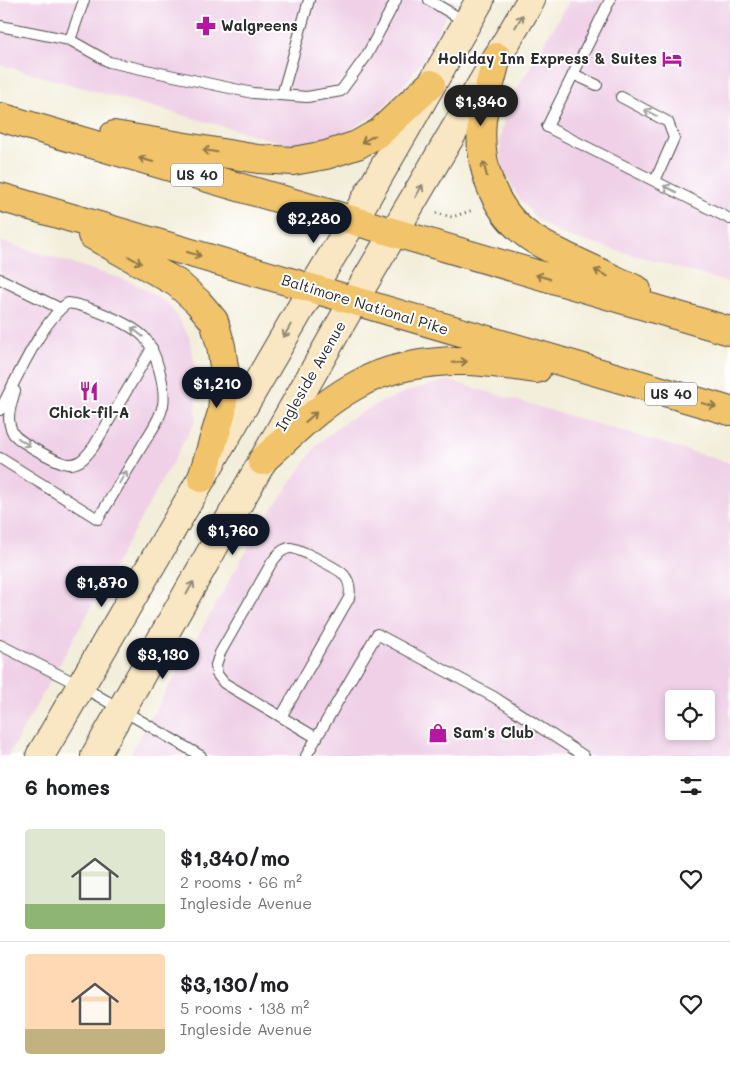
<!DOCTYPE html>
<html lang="en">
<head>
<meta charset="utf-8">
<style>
	body { margin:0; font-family:Mali,sans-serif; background:#f2f2f2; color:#202124; height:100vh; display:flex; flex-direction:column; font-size:19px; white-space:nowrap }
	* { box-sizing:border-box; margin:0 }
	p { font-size:16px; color:#757577 }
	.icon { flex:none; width:28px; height:28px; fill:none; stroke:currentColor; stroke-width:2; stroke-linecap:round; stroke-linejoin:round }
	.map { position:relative; height:756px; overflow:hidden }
	.panel { display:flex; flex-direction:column; background:#fff; flex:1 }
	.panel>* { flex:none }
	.buttons { position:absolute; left:665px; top:690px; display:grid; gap:10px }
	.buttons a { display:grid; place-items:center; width:50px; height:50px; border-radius:5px; background:#fff; box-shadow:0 2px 8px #0003; font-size:25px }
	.price { position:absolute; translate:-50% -42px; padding:0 11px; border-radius:18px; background:#111827; color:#fff; font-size:16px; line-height:32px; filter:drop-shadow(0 1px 2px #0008) }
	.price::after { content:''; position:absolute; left:50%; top:30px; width:15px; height:11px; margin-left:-8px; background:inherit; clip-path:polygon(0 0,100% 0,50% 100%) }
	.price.selected { background:#222; color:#fff }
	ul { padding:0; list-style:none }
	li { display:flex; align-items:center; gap:15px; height:125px; padding:0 25px }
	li+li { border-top:1px solid #e0e0e0 }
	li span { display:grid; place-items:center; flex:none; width:140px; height:100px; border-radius:5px; color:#555 }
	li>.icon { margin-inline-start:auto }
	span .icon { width:60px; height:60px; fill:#fffc; stroke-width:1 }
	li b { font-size:21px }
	h2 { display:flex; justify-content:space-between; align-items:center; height:60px; padding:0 25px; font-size:21px }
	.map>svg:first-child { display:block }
</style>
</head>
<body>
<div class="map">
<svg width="730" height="756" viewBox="0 0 730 756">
	<rect width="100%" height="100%" fill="#fff"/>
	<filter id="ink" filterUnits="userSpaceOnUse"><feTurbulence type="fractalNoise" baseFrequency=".02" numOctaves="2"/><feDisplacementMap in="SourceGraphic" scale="10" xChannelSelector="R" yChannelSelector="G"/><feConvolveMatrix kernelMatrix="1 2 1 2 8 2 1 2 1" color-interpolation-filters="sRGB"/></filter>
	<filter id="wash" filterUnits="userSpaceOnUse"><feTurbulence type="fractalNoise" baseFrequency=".0096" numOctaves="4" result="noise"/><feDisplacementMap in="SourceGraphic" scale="20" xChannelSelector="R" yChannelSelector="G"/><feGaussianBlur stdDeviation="1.12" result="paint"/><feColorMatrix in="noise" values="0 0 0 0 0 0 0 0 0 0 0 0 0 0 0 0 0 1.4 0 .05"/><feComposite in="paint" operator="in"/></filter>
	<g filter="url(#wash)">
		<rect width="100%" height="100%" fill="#f3eeda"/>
		<path fill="#efd0e7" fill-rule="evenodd" d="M0,0H454L424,58L401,89L377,113L345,133L316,142L287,144L0,65Z
			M570,0H730V283L560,234L537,219L518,197L502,168L500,140L506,107Z
			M0,241L132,282L169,304L189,336L196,371V420L8,756H0Z
			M447,380L730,463V756H129L262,524L317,445L346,421L379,403L412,390ZM674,699H706V731H674Z"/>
	</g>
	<g filter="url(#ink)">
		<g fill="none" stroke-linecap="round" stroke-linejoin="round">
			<defs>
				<path id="lane" d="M84,0L70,40L109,62L253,93L307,97L341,91L367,55L396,0
					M429,0L466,22
					M610,0L547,127L730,219
					M0,26L70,40
					M573,74L597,85
					M282,95L309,0
					M621,97L668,122L674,138L655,181
					M0,279L59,308
					M15,391C11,405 5,419 13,433C17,441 61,465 70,464C81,464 88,454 94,446L152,348
					M0,410C15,382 43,319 68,303C86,305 130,323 144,337C156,350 166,388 163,405C160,420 149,434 142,446C127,471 113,495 98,519L0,458
					M0,645L81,686L201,756
					M281,717L349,598C351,589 349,579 342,573C336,568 297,547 290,548C281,549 277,556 272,562L220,653L216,665L217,674L224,683L317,738
					M306,756L377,634L494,697L584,756"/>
				<path id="secondary" d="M40,756L312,289L353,221L480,0
					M95,756L353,302L531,0"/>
				<path id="primary" d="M497,57C492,78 485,99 482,120C478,162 491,206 525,233C538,244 556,251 571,259C593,269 615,280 637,290
					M0,117L730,331
					M114,135L258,159L293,161L326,155L357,145L380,132L431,84
					M0,197L730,411
					M92,235L177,283L198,302L214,321L221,346L225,374L222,412L202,478
					M262,461C291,435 319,406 353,387C386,367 430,360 468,361C491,362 514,366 537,369"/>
			</defs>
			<use href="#lane" stroke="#494845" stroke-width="12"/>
			<use href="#secondary" stroke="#494845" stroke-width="30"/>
			<use href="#primary" stroke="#494845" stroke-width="30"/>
			<path stroke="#494845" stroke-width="3" stroke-dasharray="1 4" stroke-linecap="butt" d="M436,213L452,217L473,210"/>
			<use href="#lane" stroke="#fff" stroke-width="10"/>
			<use href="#secondary" stroke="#f9e7c3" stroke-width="28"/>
			<use href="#primary" stroke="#f1c36a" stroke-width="28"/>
		</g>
		<defs><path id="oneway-shaft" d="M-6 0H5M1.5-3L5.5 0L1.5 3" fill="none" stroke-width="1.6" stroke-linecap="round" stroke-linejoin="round" transform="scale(1.25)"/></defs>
		<g stroke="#928977">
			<use href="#oneway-shaft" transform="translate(519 21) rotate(-59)"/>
			<use href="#oneway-shaft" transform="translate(419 191) rotate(-60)"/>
			<use href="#oneway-shaft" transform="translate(287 331) rotate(120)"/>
			<use href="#oneway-shaft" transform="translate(190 588) rotate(-61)"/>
		</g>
		<g stroke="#a0a0a0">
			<use href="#oneway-shaft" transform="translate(651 113) rotate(-152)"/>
			<use href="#oneway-shaft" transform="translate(670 189) rotate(-153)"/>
			<use href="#oneway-shaft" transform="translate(137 332) rotate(-142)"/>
			<use href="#oneway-shaft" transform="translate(24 442) rotate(33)"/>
			<use href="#oneway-shaft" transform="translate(123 477) rotate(-59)"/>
		</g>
		<g stroke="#8e774a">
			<use href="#oneway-shaft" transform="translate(368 139) rotate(151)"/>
			<use href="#oneway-shaft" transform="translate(210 151) rotate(-171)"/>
			<use href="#oneway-shaft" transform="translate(146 160) rotate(-164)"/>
			<use href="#oneway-shaft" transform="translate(485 169) rotate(-104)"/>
			<use href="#oneway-shaft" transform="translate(194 254) rotate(16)"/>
			<use href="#oneway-shaft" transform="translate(135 260) rotate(29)"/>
			<use href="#oneway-shaft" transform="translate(601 273) rotate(-154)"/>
			<use href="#oneway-shaft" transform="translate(543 277) rotate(-164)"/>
			<use href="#oneway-shaft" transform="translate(460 362) rotate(-4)"/>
			<use href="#oneway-shaft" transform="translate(709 405) rotate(16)"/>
			<use href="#oneway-shaft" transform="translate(311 417) rotate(-41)"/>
		</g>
	</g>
	<defs>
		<symbol id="pharmacy-bare" viewBox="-9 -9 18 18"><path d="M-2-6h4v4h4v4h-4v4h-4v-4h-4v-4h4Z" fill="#b5179e" stroke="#fff" stroke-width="2.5" paint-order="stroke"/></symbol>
		<symbol id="hotel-bare" viewBox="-9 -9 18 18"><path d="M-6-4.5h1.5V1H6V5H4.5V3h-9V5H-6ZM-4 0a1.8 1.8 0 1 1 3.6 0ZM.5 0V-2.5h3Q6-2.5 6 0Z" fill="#b5179e" stroke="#fff" stroke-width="2.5" paint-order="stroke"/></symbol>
		<symbol id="restaurant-bare" viewBox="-9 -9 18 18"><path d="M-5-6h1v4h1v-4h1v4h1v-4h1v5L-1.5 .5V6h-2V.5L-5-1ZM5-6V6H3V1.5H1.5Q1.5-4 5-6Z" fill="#b5179e" stroke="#fff" stroke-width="2.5" paint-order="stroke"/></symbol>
		<symbol id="shop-bare" viewBox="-9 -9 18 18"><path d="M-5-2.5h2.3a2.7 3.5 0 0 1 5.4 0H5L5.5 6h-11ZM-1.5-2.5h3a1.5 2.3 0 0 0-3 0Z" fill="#b5179e" stroke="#fff" stroke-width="2.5" paint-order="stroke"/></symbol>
	</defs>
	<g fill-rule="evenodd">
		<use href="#pharmacy-bare" x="192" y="12" width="28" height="28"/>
		<use href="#hotel-bare" x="658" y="45" width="28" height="28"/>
		<use href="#restaurant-bare" x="75" y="377" width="28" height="28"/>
		<use href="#shop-bare" x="424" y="719" width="28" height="28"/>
	</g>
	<g text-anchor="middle" stroke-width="4" stroke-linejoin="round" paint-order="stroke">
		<g fill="#fff" stroke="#6b6b6b" stroke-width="1">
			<rect x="171" y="163.5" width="52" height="23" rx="4"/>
			<rect x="645" y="382.5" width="52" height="23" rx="4"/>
		</g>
		<g font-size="14" font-weight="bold" fill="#2b2b2b">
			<text x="197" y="180">US 40</text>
			<text x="671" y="399">US 40</text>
		</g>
		<g font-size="15" font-weight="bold" fill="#2b2b2b" stroke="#fff" text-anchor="start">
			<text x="221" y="31">Walgreens</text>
			<text x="657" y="64" text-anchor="end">Holiday Inn Express &amp; Suites</text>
			<text x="89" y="418" text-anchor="middle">Chick-fil-A</text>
			<text x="453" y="738">Sam's Club</text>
		</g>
		<g font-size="15" fill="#2b2b2b" stroke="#fff">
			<text transform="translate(365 305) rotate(17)" y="5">Baltimore National Pike</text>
			<text transform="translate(311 376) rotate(-60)" y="5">Ingleside Avenue</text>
		</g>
	</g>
</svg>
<div class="buttons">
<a><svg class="icon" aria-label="locate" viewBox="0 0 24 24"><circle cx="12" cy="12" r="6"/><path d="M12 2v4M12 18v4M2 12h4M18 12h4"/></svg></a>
</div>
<b class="price selected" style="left:481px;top:127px">$1,340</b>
<b class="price" style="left:314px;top:244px">$2,280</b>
<b class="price" style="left:217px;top:409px">$1,210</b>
<b class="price" style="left:233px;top:556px">$1,760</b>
<b class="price" style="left:102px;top:608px">$1,870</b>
<b class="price" style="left:163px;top:680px">$3,130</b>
</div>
<section class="panel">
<h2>6 homes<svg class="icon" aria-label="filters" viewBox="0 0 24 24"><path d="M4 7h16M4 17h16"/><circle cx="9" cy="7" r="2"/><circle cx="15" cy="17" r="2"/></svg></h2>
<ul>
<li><span style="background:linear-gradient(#dfe7d0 75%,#8fb573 0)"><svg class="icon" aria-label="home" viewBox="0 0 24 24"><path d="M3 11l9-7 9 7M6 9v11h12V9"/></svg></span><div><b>$1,340/mo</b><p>2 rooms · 66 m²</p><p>Ingleside Avenue</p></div><svg class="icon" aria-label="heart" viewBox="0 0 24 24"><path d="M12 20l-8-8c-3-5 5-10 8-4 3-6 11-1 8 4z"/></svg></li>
<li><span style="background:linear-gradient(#ffd9b3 75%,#c2b280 0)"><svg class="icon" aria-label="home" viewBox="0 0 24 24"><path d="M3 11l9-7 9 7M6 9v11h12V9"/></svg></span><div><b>$3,130/mo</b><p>5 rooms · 138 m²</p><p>Ingleside Avenue</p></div><svg class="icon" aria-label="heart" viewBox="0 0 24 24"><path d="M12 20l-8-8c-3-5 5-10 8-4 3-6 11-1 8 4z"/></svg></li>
</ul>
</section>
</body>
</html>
